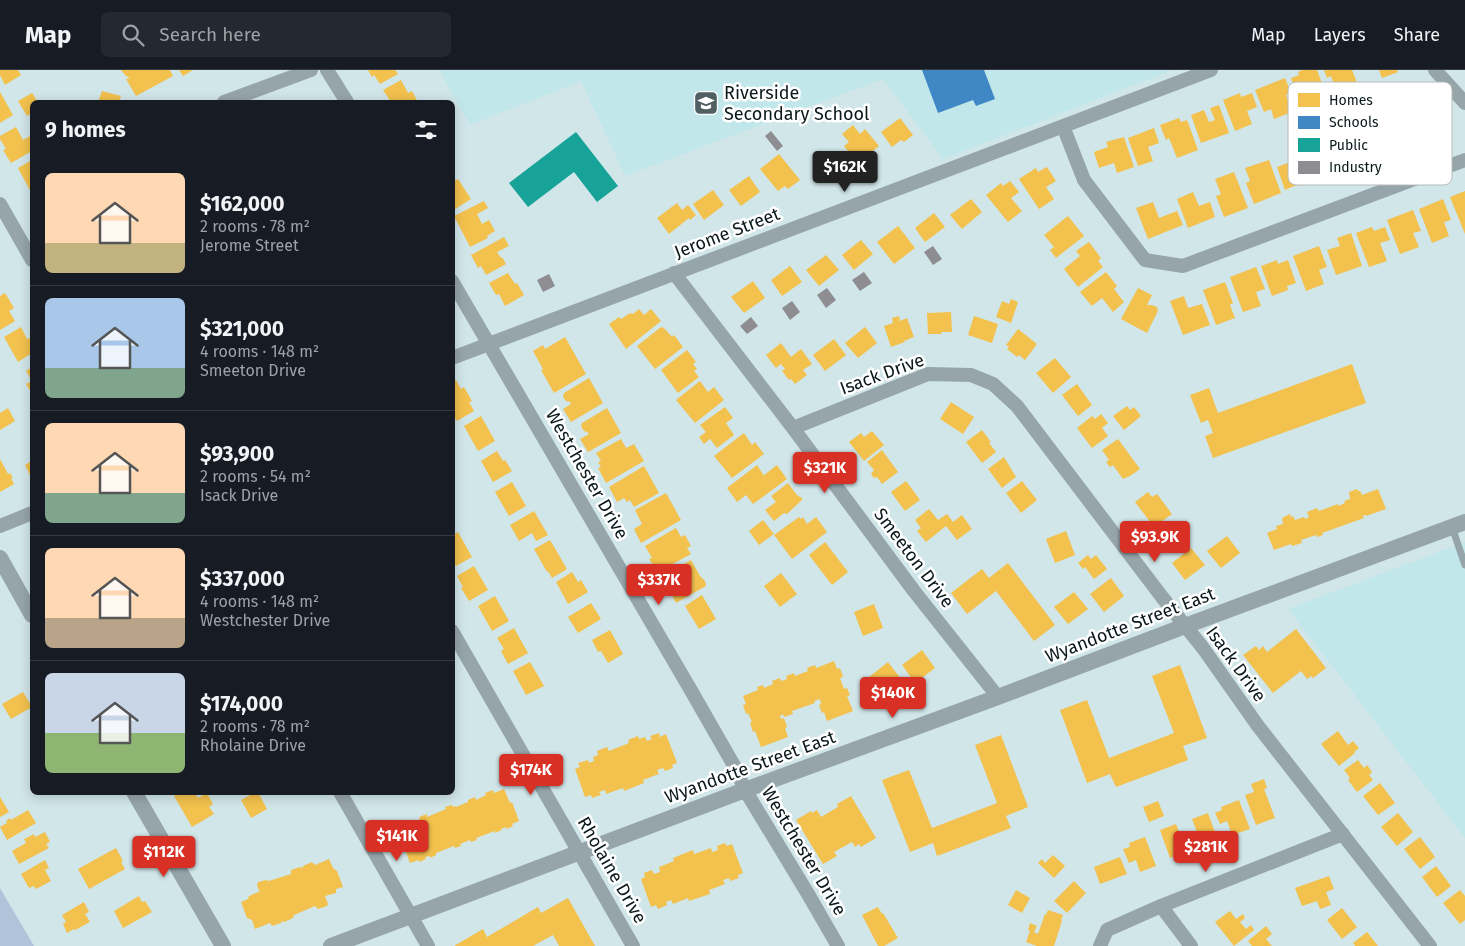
<!DOCTYPE html>
<html lang="en">
<head>
<meta charset="utf-8">
<style>
	body { margin:0; font-family:"Fira Sans",sans-serif; background:#242831; color:#f1f3f6; height:100vh; display:flex; flex-direction:column; font-size:19px; white-space:nowrap }
	* { box-sizing:border-box; margin:0 }
	p { font-size:16px; color:#9ea1a6 }
	.icon { flex:none; width:28px; height:28px; fill:none; stroke:currentColor; stroke-width:2; stroke-linecap:round; stroke-linejoin:round }
	.map { position:relative; flex:1; overflow:hidden }
	.panel { position:absolute; left:30px; top:30px; width:425px; height:695px; display:flex; flex-direction:column; background:#171b24; border-radius:8px; box-shadow:0 2px 12px #0003 }
	.panel>* { flex:none }
	.price { position:absolute; translate:-50% -42px; padding:0 11px; border-radius:5px; background:#d93025; color:#fff; font-size:16px; line-height:32px; filter:drop-shadow(0 1px 2px #0008) }
	.price::after { content:''; position:absolute; left:50%; top:30px; width:15px; height:11px; margin-left:-8px; background:inherit; clip-path:polygon(0 0,100% 0,50% 100%) }
	.price.current { background:#222; color:#fff }
	ul { padding:0; list-style:none }
	li { display:flex; align-items:center; gap:15px; height:125px; padding:0 15px }
	li+li { border-top:1px solid #363941 }
	li span { display:grid; place-items:center; flex:none; width:140px; height:100px; border-radius:8px; color:#555 }
	li>.icon { margin-inline-start:auto }
	span .icon { width:60px; height:60px; fill:#fffc; stroke-width:1 }
	li b { font-size:21px }
	h2 { display:flex; justify-content:space-between; align-items:center; height:60px; padding:0 15px; font-size:21px }
	header { display:flex; align-items:center; gap:30px; box-sizing:border-box; height:70px; padding:0 25px; background:#171b24; border-bottom:1px solid #363941 }
	header strong { font-size:24px }
	nav { display:flex; gap:28px; margin-inline-start:auto; font-size:18px }
	.search { width:350px; height:45px; background:#242831; display:flex; align-items:center; gap:12px; box-sizing:border-box; padding:0 18px; border-radius:8px; color:#9ea1a6; font-size:19px }
	.map>svg:first-child { display:block }
</style>
</head>
<body>
<header>
<strong>Map</strong>
<div class="search"><svg class="icon" aria-label="search" viewBox="0 0 24 24"><circle cx="10" cy="10" r="6"/><path d="M15 15l6 6"/></svg>Search here</div>
<nav><a>Map</a><a>Layers</a><a>Share</a></nav>
</header>
<div class="map">
<svg width="1465" height="876" viewBox="0 0 1465 876">
	<rect width="100%" height="100%" fill="#d1e6e9"/>
	<path fill="#c2e7eb" d="M439,0H1173L943,89L883,9L625,106L581,11L470,55Z
		M1465,472V768L1288,539Z"/>
	<path fill="#afc4d9" d="M0,818L34,876H0Z"/>
	<path fill="#f2c14e" d="M0,0H18L21,5L5,15L0,5Z
		M121,0H170L173,6L136,26L126,9L130,8L126,6Z
		M179,0H193L183,6Z
		M368,0H395L398,4L380,14L374,5L372,7Z
		M1302,0H1317L1326,24L1309,31L1305,19L1296,23L1291,8L1299,5L1298,2Z
		M1324,0H1352L1359,18L1338,26L1331,6L1327,8Z
		M1379,0H1397L1398,2L1382,8Z
		M1285,8L1291,23L1286,25L1292,42L1274,49L1271,39L1264,42L1255,20Z
		M401,10L408,23L412,21L418,32H391L383,20Z
		M102,21L121,26L119,32H98Z
		M0,22L13,45L0,53Z
		M32,23L38,32H32V43L27,46L18,31Z
		M1240,23L1241,27L1252,23L1257,37L1247,41L1252,54L1235,61L1223,30Z
		M1219,35L1229,63L1201,73L1191,45L1204,40L1209,52L1215,50L1210,38Z
		M900,48L913,65L904,72L901,70L892,77L881,62Z
		M1179,48L1181,52L1187,50L1198,80L1177,88L1169,68L1166,70L1160,55Z
		M853,55L860,64L865,59L879,76L865,87L864,85L856,91L844,76L849,72L842,64Z
		M16,57L23,70L30,66L32,69V81L11,93L3,80L6,79L0,69V66Z
		M1154,58L1159,73L1148,77L1153,91L1138,96L1128,68Z
		M1124,67L1134,97L1117,103L1114,93L1099,98L1094,82L1108,77L1106,72Z
		M779,84L800,110L788,119L785,116L778,121L760,99Z
		M1301,88L1310,112L1300,116L1299,114L1285,120L1277,97Z
		M32,90V124L18,98Z
		M1269,90L1281,123L1254,134L1246,113L1250,111L1245,98Z
		M1047,97L1056,111L1046,117L1054,129L1039,139L1019,109L1036,98L1038,102Z
		M1234,102L1248,138L1224,147L1216,126L1221,124L1215,109Z
		M749,106L760,122L741,136L729,120Z
		M458,109L471,129L452,141V112Z
		M1010,111L1019,122L1011,128L1022,141L1008,152L986,125L1001,113L1003,116Z
		M713,120L724,135L704,150L693,134Z
		M1465,121V164L1450,127Z
		M1193,122L1199,136L1210,132L1215,147L1188,158L1177,129Z
		M971,129L982,142L962,159L950,145Z
		M1443,129L1451,150L1444,152L1449,166L1432,173L1419,139Z
		M484,131L488,138L477,144L482,154L489,150L495,161L487,166L488,168L470,177L454,146Z
		M1153,132L1159,148L1177,141L1183,155L1148,169L1136,138Z
		M677,133L682,140L688,135L696,145L690,150L689,148L669,164L657,148Z
		M1413,140L1421,161L1413,163L1419,177L1400,184L1387,150Z
		M934,143L945,157L925,172L915,158Z
		M1068,146L1084,166L1056,188L1050,180L1054,177L1044,165Z
		M898,156L915,178L894,194L877,172Z
		M1372,157L1374,161L1385,157L1390,170L1380,173L1387,191L1369,197L1356,163Z
		M1351,163L1362,196L1336,205L1327,180L1340,176L1337,168Z
		M504,167L509,176L497,182L501,188L502,187L506,194L486,205L481,196L478,198L471,185Z
		M861,170L873,184L854,200L842,185Z
		M1089,172L1101,188L1098,191L1103,197L1078,217L1064,199L1080,186L1076,181Z
		M1319,176L1327,197L1319,200L1324,214L1306,221L1293,186Z
		M826,185L839,200L819,216L806,200Z
		M1277,190L1278,194L1288,190L1296,213L1287,216L1288,220L1272,226L1261,196Z
		M790,196L802,212L782,226L771,210Z
		M1256,197L1265,219L1256,222L1261,236L1243,242L1230,207Z
		M1106,202L1117,216L1114,219L1124,232L1113,242L1102,228L1092,236L1080,222Z
		M508,203L515,214L517,213L524,225L505,236L499,224L496,225L489,213Z
		M753,211L765,228L744,243L731,227Z
		M1225,212L1233,233L1230,235L1235,248L1216,255L1203,220Z
		M1138,218L1152,225L1147,235H1152L1157,237L1158,241L1147,263L1121,249Z
		M5,223L14,238L9,241L15,251L0,260V226Z
		M1184,226L1188,238L1202,234L1210,255L1183,265L1170,231Z
		M1011,229L1018,232L1011,253L996,247L1002,231L1009,234Z
		M639,239L644,245L651,239L661,251L626,279L609,254L619,247L621,249L630,243L633,244Z
		M951,242L952,262H941L942,264H928L927,243Z
		M899,246L900,251L907,248L914,267L904,271L905,272L891,277L884,256L893,253L892,248Z
		M974,246L998,254L992,273L968,265Z
		M21,257L27,269L30,268L32,273V283L18,292L4,267Z
		M661,257L662,258L663,257L672,267L674,265L683,277L655,299L637,276Z
		M865,257L877,273L858,288L845,273Z
		M1018,259L1037,274L1025,290L1019,285L1017,287L1007,279L1009,277L1006,275Z
		M565,267L586,304L554,323L541,300L543,299L533,281L543,275L545,279Z
		M834,269L846,285L825,301L813,285Z
		M781,273L791,287L801,279L812,294L803,300L807,305L795,314L791,309L789,310L782,301L785,299L781,294L776,298L766,285Z
		M687,280L696,292L693,294L697,299L694,301L699,307L678,323L661,300Z
		M1055,288L1071,307L1053,323L1036,303Z
		M1352,294L1366,333L1213,388L1205,366L1213,363L1208,350L1201,353L1190,325L1209,318L1218,343Z
		M32,297V322H31L26,314L32,311L26,301Z
		M589,308L603,333L571,352L563,339L571,334L570,332L566,331L563,327L564,323Z
		M456,310L461,319L464,317L472,331L469,332L474,341L457,351L452,344V312Z
		M700,311L708,322L714,317L724,330L695,353L676,330Z
		M1077,314L1092,335L1078,346L1062,325Z
		M951,332L974,347L963,364L940,349Z
		M1127,336L1130,340L1134,337L1141,346L1124,360L1113,346Z
		M725,337L733,348L726,353L734,365L717,378L710,369L704,374L699,367L706,362L700,355Z
		M8,338L15,351L0,360V343Z
		M607,338L621,363L588,382L580,369L589,364L587,362L584,361L581,356L582,353Z
		M1101,344L1108,353L1102,358L1108,366L1092,378L1077,358L1092,346L1095,349Z
		M481,346L495,371L478,381L464,356Z
		M982,360L991,372L989,373L996,382L982,393L966,372Z
		M872,361L884,375L864,391L849,372L861,363L864,367Z
		M744,363L752,375L755,372L764,384L732,408L714,386Z
		M621,369L626,378L634,374L644,391L606,413L598,398L601,397L598,392L601,391L596,383Z
		M1118,369L1140,399L1130,406L1123,409L1113,395L1110,397L1106,392L1109,390L1102,380Z
		M882,380L898,402L882,414L877,407L874,408L871,404L874,400L867,392Z
		M497,381L503,391L505,390L512,401L493,412L481,391Z
		M1004,387L1016,407L1002,418L988,399Z
		M0,389L8,404L10,403L13,408H11L14,414L0,422Z
		M32,391V409L25,395Z
		M757,395L763,404V406L777,395L787,409L753,434L746,425L737,432L727,418Z
		M644,396L659,423L634,437L630,430L627,432L624,428L617,432L609,417Z
		M906,411L920,430L905,441L891,422Z
		M1022,411L1037,430L1021,443L1006,423Z
		M512,412L526,436L509,446L495,422Z
		M788,413L797,425L802,428V430L787,444L784,443L774,451L765,440L776,432L771,426Z
		M1357,419L1358,421H1360L1362,425L1378,419L1386,439L1366,446L1365,445H1363L1364,448L1322,463L1323,465L1317,467L1316,465L1301,470L1302,473L1292,476L1291,474L1274,480L1267,463L1277,459L1276,456L1283,454L1282,448L1290,444L1291,447L1293,446L1295,450L1304,447L1305,449L1309,447L1307,442L1317,438L1319,441L1338,434V436L1345,433L1344,431L1350,429L1349,422Z
		M1148,422L1152,427L1157,424L1172,444L1154,457L1135,432Z
		M666,423L681,450L641,473L634,459L642,454L635,440Z
		M929,439L938,450L947,444L953,452L962,445L972,459L957,470L946,456L926,472L917,461L921,458L915,450Z
		M534,441L548,465L536,471L532,463L519,471L510,455Z
		M799,447L801,449L803,447L807,454L816,447L827,462L792,489L774,465Z
		M763,450L774,464L759,475L749,461Z
		M676,458L681,467L685,465L691,476L687,478L691,484L658,502L649,489L652,488L645,476Z
		M1066,461L1075,485L1055,493L1046,469Z
		M458,462L472,487L456,496L452,490V466Z
		M1227,466L1240,483L1221,498L1207,481Z
		M550,470L567,499L552,508L548,501L547,502L534,479Z
		M825,472L848,502L832,515L809,485Z
		M1191,478L1205,495L1185,510L1172,493Z
		M1088,485L1091,489L1096,485L1107,499L1094,509L1085,497L1083,499L1078,493Z
		M691,490L700,506L705,511L706,516L676,533L670,521L667,523L663,515L665,513L661,507Z
		M1008,493L1055,555L1034,571L996,521L967,544L951,523L982,499L989,508Z
		M474,496L488,520L469,531L461,518L463,517L457,506Z
		M572,502L578,512L581,510L588,522L568,534L556,512Z
		M781,503L797,524L780,537L764,516Z
		M1111,508L1124,526L1104,542L1090,524Z
		M1074,522L1088,539L1068,554L1054,537Z
		M702,525L716,549L699,559L685,536Z
		M495,526L509,551L492,561L478,536Z
		M591,533L601,549L578,563L568,547Z
		M874,534L883,558L863,566L854,542Z
		M514,558L528,583L508,594L501,581L504,579L497,568Z
		M1296,559L1326,598L1313,608L1311,606L1307,609L1301,601L1273,623L1243,585L1256,576L1259,580L1263,576L1267,582Z
		M610,560L623,584L608,593L601,581L598,582L592,570Z
		M922,580L935,598L915,613L902,595Z
		M834,591L837,599L840,598L843,607L840,608L844,619L847,618L850,625L847,626L853,641L827,651L824,642L822,643L819,635L821,634L820,629L814,631L815,633L792,641L793,644L784,647L783,644L780,646L781,649L784,648L787,657L785,658L788,667L761,677L755,661L753,662L750,653L752,652L748,643L746,644L743,635L746,634L743,626L758,620L757,617L763,615L764,618L773,614L772,611L780,608L781,611L787,609L786,606L794,603L795,606L808,601L807,598L815,595L816,598Z
		M530,592L544,616L526,625L513,601Z
		M888,592L902,610L882,625L869,607Z
		M1180,595L1207,668L1183,676L1188,690L1116,717L1110,704L1087,713L1060,640L1087,630L1109,688L1174,663L1152,606Z
		M23,622L32,637L11,649L2,634Z
		M1338,661L1348,675L1353,671L1359,678L1354,682L1355,683L1339,696L1321,674Z
		M659,663L660,667L666,664L677,693L672,695L673,698L665,701L663,698L657,700L659,704L643,710L644,713L624,721L623,718L606,724L605,720L599,722L601,725L592,728L591,725L585,727L575,699L580,697L578,693L588,690L589,693L594,691L593,687L598,685L597,681L607,677L609,681L629,673L628,670L638,666L639,669L645,667L647,671L652,669L650,666Z
		M1001,665L1028,737L1006,746L1011,758L937,786L933,773L910,782L882,710L909,700L932,758L997,733L975,675Z
		M1358,690L1364,698L1367,695L1372,702L1369,705L1373,710L1357,722L1348,710L1350,708L1344,700Z
		M1264,709L1267,718L1264,719L1275,748L1256,755L1245,725L1254,722L1251,714Z
		M1380,713L1395,733L1378,745L1363,726Z
		M504,719L510,733L512,732L519,751L512,754L513,756L506,759V757L501,759L502,760L495,763V761L476,768L477,770L471,772L470,770L460,774L461,776L455,778L454,776L436,783V785L430,788V786L425,787L426,789L419,792V790L410,793L397,758L406,755L405,753L411,750L412,752L420,749L419,747L427,744V747L446,739L445,737L452,735L453,737L455,736L456,737L468,732V730L475,727L476,730L486,725L485,723L493,720L494,723Z
		M181,722H194L198,728L207,723L213,734L209,737L214,744L192,757L174,726Z
		M256,722H258L267,739L251,748L241,730Z
		M851,726L876,768L861,777L859,774L855,777L852,772L834,782L837,786L823,794L796,750L811,741L812,743L817,740L821,747L838,737L837,734Z
		M0,727L9,742L0,747Z
		M1239,730L1250,759L1232,765L1227,751L1220,754L1215,743L1222,740L1221,737Z
		M1158,731L1164,746L1149,752L1143,737Z
		M28,740L36,753L7,770L0,757L7,753L6,751L10,748L11,750Z
		M1208,743L1218,771L1203,777L1192,749Z
		M1398,743L1413,762L1397,776L1381,757Z
		M1176,754L1186,781L1170,788L1160,760Z
		M45,762L50,772L46,774L49,778L19,794L12,781L26,773L24,769L34,764L35,767Z
		M1145,767L1156,796L1140,802L1136,790L1129,793L1123,779L1130,777L1129,773Z
		M1420,767L1435,787L1420,799L1404,779Z
		M725,773L727,776L732,774L743,803L738,805L739,808L730,811L729,808L723,810L725,814L709,820L710,824L689,831L688,828L673,834L671,830L666,832L667,835L658,839L656,835L651,837L641,809L645,807L644,803L652,800L654,804L660,802L659,797L674,791L673,788L693,780L694,784L711,778L712,782L718,780L717,776Z
		M116,778L123,791L121,792L125,799L89,819L78,799Z
		M1053,785L1065,796L1054,808L1038,793L1042,789L1045,793Z
		M1120,787L1127,804L1100,814L1094,797Z
		M329,789L333,798L337,801L343,817L336,819V823L325,826L328,834L327,836L318,839L315,836L294,845L293,848L284,852L282,851L281,853L272,856L270,853L255,859L252,850L247,848L241,832L248,829L249,826L258,822L260,823L257,815L258,812L266,810L269,811L291,804V800L300,797L303,798V796L312,792L315,795Z
		M45,790L49,798L45,800L51,811L36,819L34,816L29,818L21,804Z
		M1436,796L1451,816L1437,827L1422,807Z
		M1329,806L1334,819L1326,822L1331,835L1320,839L1317,831L1302,836L1295,818Z
		M1074,811L1086,823L1067,843L1054,831Z
		M1016,820L1030,828L1022,843L1008,835Z
		M1460,820L1465,826V850L1460,854L1443,833Z
		M139,826L142,832L145,831L152,842L123,858L114,841Z
		M568,828L595,876H559L553,865L533,876H454L483,859L487,867L538,837L541,843Z
		M84,832L89,842L85,844L90,852L75,860L74,859L67,863L63,854L66,852L62,845Z
		M878,837L882,844L883,843L898,868L884,876H878L862,845Z
		M1342,838L1357,857L1342,869L1327,850Z
		M1048,840L1063,845L1061,850L1062,851L1054,876H1037L1026,872L1030,861L1028,860L1030,853L1037,856L1034,862L1038,864L1045,844L1046,845Z
		M1230,841L1236,849L1243,844L1245,848L1240,852L1246,859L1251,855L1254,860L1234,876L1215,852Z
		M1266,856L1272,864L1266,869L1272,876H1252L1248,871Z
		M1367,862L1378,876H1355L1353,873Z"/>
	<path fill="#3f88c5" d="M922,0H984L995,29L976,36L973,30L938,43Z"/>
	<path fill="#17a398" d="M576,62L618,116L597,132L574,102L528,137L509,113Z"/>
	<path fill="#8d8d92" d="M771,61L783,76L777,81L765,66Z
		M933,176L942,189L933,195L924,182Z
		M864,202L872,213L860,221L852,210Z
		M549,204L555,216L543,222L537,210Z
		M827,218L836,230L826,238L817,225Z
		M792,231L800,242L790,250L782,238Z
		M751,247L758,256L747,264L740,256Z"/>
	<g fill="none" stroke-linecap="round" stroke-linejoin="round">
		<path stroke="#96a5a9" stroke-width="7" d="M1452,457L1465,495"/>
		<path stroke="#96a5a9" stroke-width="14" d="M327,0L347,32
			M1435,0L1465,33
			M224,32L311,0
			M1063,56L1084,110L1145,190L1183,196L1465,90
			M0,134L32,190
			M674,203L793,358L914,521L998,627
			M452,211L689,617L736,699L745,720L808,824L838,876
			M452,288L1211,0
			M793,358L928,304L971,305L993,314L1017,336L1162,527L1203,578L1258,656L1430,876
			M0,456L32,443
			M452,561L633,876
			M340,722L428,876
			M1161,836L1191,876
			M1100,876L1107,860L1161,836L1343,764"/>
		<path stroke="#96a5a9" stroke-width="16" d="M0,488L32,545
			M134,722L223,876
			M331,876L745,720L998,627L1185,556L1465,452"/>
	</g>
	<defs>
		<symbol id="school-square" viewBox="-11 -11 22 22"><rect x="-9" y="-9" width="18" height="18" rx="4" fill="#506062" stroke="#fff"/><path d="M0-5L7-2L0 1L-7-2ZM-4 1L0 2.5L4 1V4Q0 6-4 4Z" fill="#fff"/></symbol>
	</defs>
	<g fill-rule="evenodd">
		<use href="#school-square" x="692" y="19" width="28" height="28"/>
	</g>
	<g text-anchor="middle" stroke-width="5" stroke-linejoin="round" paint-order="stroke">
		<g font-size="18" fill="#0a181a" stroke="#fff" text-anchor="start">
			<text x="724" y="29">Riverside<tspan x="724" dy="21">Secondary School</tspan></text>
		</g>
		<g font-size="18" fill="#0a181a" stroke="#fff">
			<text transform="translate(727 163) rotate(-21)" y="6">Jerome Street</text>
			<text transform="translate(882 304) rotate(-20)" y="6">Isack Drive</text>
			<text transform="translate(587 404) rotate(60)" y="6">Westchester Drive</text>
			<text transform="translate(914 488) rotate(53)" y="6">Smeeton Drive</text>
			<text transform="translate(1130 555) rotate(-21)" y="6">Wyandotte Street East</text>
			<text transform="translate(1236 594) rotate(54)" y="6">Isack Drive</text>
			<text transform="translate(750 697) rotate(-20)" y="6">Wyandotte Street East</text>
			<text transform="translate(804 781) rotate(59)" y="6">Westchester Drive</text>
			<text transform="translate(612 800) rotate(60)" y="6">Rholaine Drive</text>
		</g>
	</g>
	<rect x="1288" y="12" width="164" height="103" rx="8" fill="#fff" stroke="#b6baba" stroke-width="1"/>
	<rect x="1298" y="23" width="22" height="14" fill="#f2c14e"/>
	<rect x="1298" y="46" width="22" height="13" fill="#3f88c5"/>
	<rect x="1298" y="68" width="22" height="14" fill="#17a398"/>
	<rect x="1298" y="91" width="22" height="13" fill="#8d8d92"/>
	<g font-size="14" fill="#0a181a">
		<text x="1329" y="35">Homes</text>
		<text x="1329" y="57">Schools</text>
		<text x="1329" y="80">Public</text>
		<text x="1329" y="102">Industry</text>
	</g>
</svg>
<b class="price current" style="left:845px;top:123px">$162K</b>
<b class="price" style="left:825px;top:424px">$321K</b>
<b class="price" style="left:1155px;top:493px">$93.9K</b>
<b class="price" style="left:659px;top:536px">$337K</b>
<b class="price" style="left:893px;top:649px">$140K</b>
<b class="price" style="left:531px;top:726px">$174K</b>
<b class="price" style="left:397px;top:792px">$141K</b>
<b class="price" style="left:1206px;top:803px">$281K</b>
<b class="price" style="left:164px;top:808px">$112K</b>
<section class="panel">
<h2>9 homes<svg class="icon" aria-label="filters" viewBox="0 0 24 24"><path d="M4 7h16M4 17h16"/><circle cx="9" cy="7" r="2"/><circle cx="15" cy="17" r="2"/></svg></h2>
<ul>
<li><span style="background:linear-gradient(#ffd9b3 70%,#c2b280 0)"><svg class="icon" aria-label="home" viewBox="0 0 24 24"><path d="M3 11l9-7 9 7M6 9v11h12V9"/></svg></span><div><b>$162,000</b><p>2 rooms · 78 m²</p><p>Jerome Street</p></div></li>
<li><span style="background:linear-gradient(#a9c7e8 70%,#7fa58c 0)"><svg class="icon" aria-label="home" viewBox="0 0 24 24"><path d="M3 11l9-7 9 7M6 9v11h12V9"/></svg></span><div><b>$321,000</b><p>4 rooms · 148 m²</p><p>Smeeton Drive</p></div></li>
<li><span style="background:linear-gradient(#ffd9b3 70%,#7fa58c 0)"><svg class="icon" aria-label="home" viewBox="0 0 24 24"><path d="M3 11l9-7 9 7M6 9v11h12V9"/></svg></span><div><b>$93,900</b><p>2 rooms · 54 m²</p><p>Isack Drive</p></div></li>
<li><span style="background:linear-gradient(#ffd9b3 70%,#b9a48a 0)"><svg class="icon" aria-label="home" viewBox="0 0 24 24"><path d="M3 11l9-7 9 7M6 9v11h12V9"/></svg></span><div><b>$337,000</b><p>4 rooms · 148 m²</p><p>Westchester Drive</p></div></li>
<li><span style="background:linear-gradient(#c9d6e8 60%,#8fb573 0)"><svg class="icon" aria-label="home" viewBox="0 0 24 24"><path d="M3 11l9-7 9 7M6 9v11h12V9"/></svg></span><div><b>$174,000</b><p>2 rooms · 78 m²</p><p>Rholaine Drive</p></div></li>
</ul>
</section>
</div>
</body>
</html>
